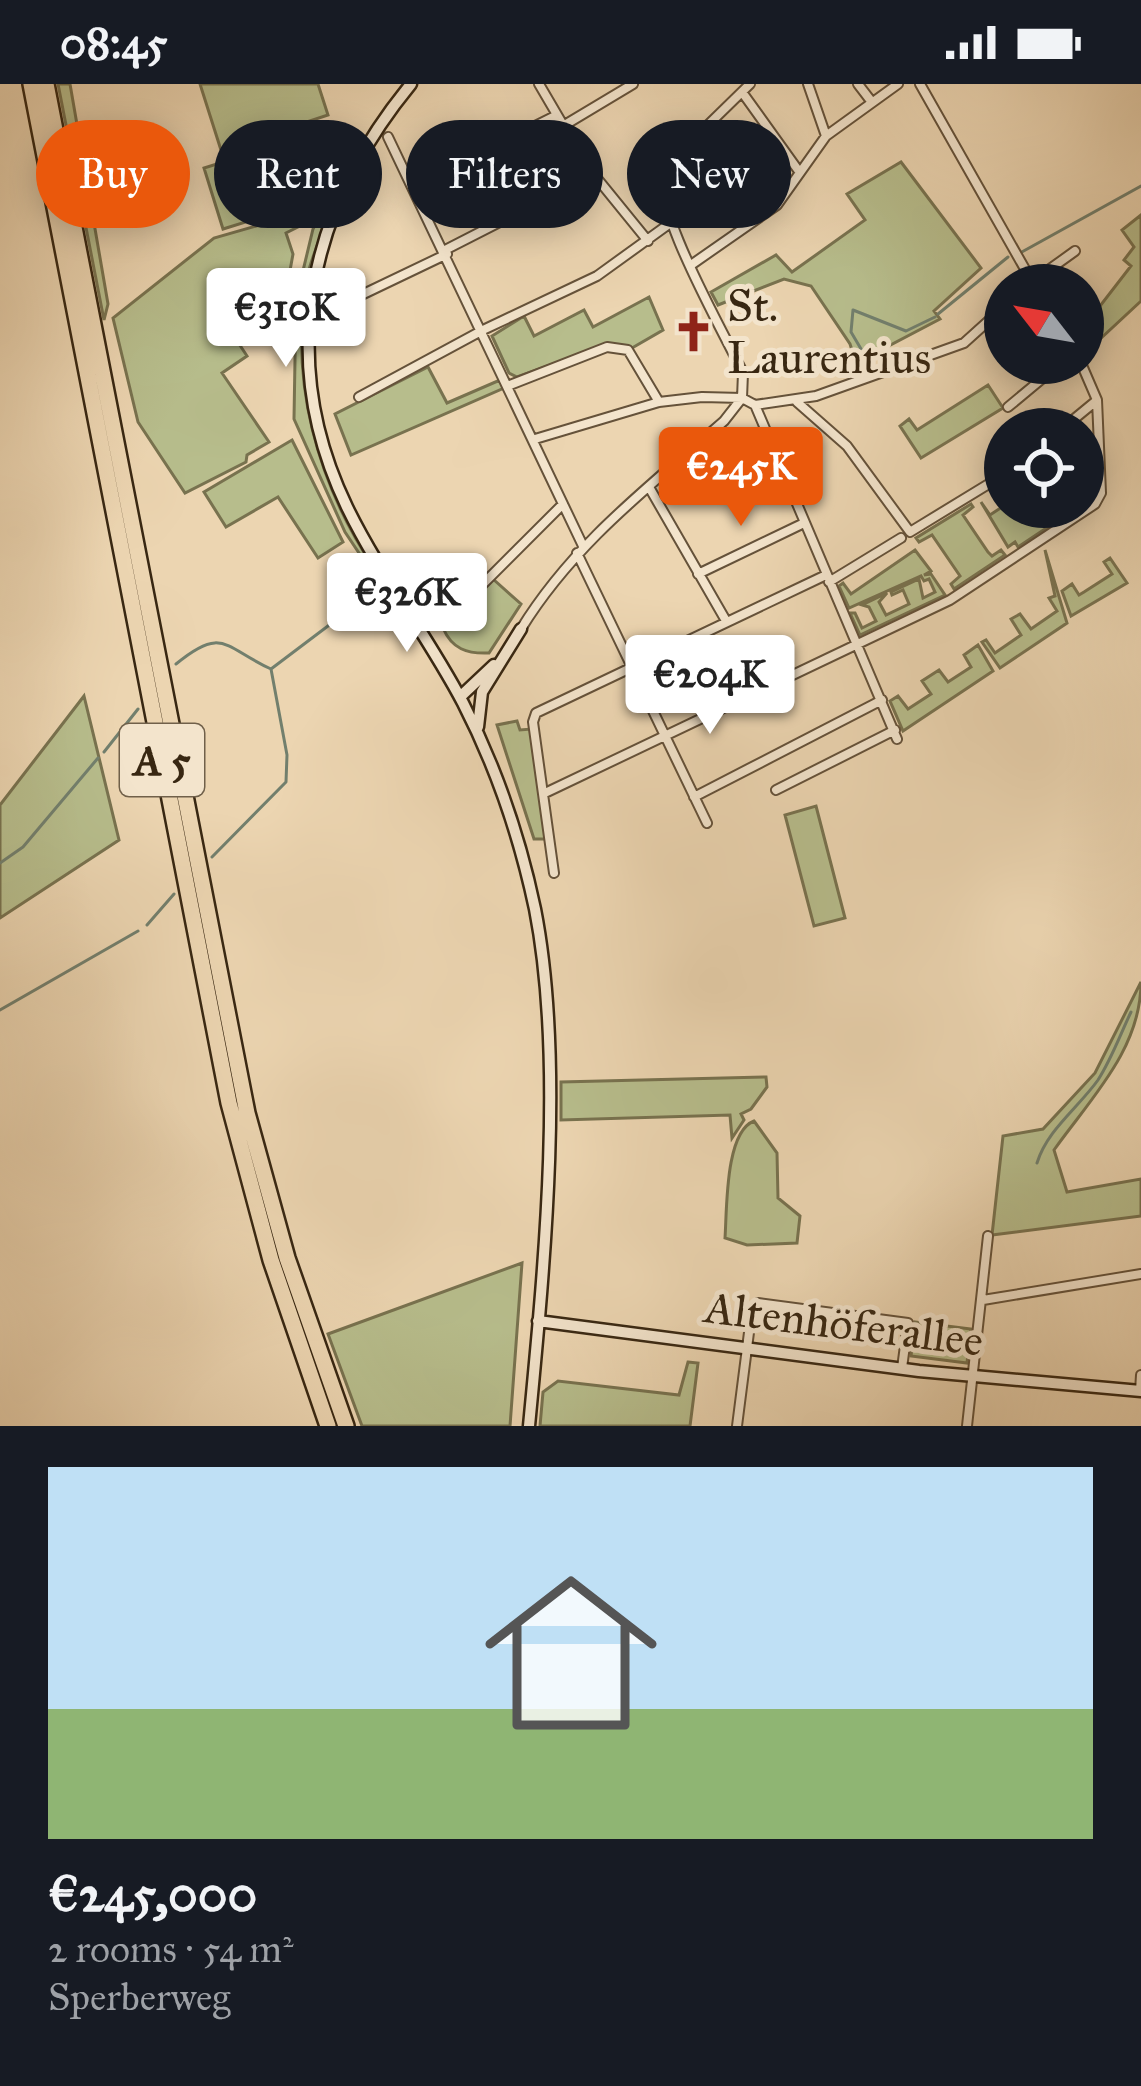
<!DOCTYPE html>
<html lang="en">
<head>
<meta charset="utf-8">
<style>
	body { margin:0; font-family:"IM FELL Great Primer",serif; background:#20242c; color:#f1f3f6; height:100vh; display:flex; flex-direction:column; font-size:45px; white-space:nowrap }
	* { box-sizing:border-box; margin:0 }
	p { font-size:39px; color:#9ea1a6 }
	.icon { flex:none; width:66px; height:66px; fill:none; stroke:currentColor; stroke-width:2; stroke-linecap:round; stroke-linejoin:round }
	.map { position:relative; height:1342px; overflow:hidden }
	.details { display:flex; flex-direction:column; background:#171b24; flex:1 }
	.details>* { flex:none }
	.banner { position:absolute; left:36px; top:36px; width:1071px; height:108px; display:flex; gap:24px }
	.needle { width:78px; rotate:301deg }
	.tools { position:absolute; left:984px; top:180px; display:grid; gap:24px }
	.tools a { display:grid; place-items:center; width:120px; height:120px; border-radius:50%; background:#171b24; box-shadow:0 6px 30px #0003; font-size:60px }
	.price { position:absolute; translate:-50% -102px; padding:0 27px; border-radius:12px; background:#fff; color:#222; font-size:39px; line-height:78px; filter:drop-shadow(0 3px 6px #0008) }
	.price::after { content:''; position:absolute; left:50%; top:72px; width:36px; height:27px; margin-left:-18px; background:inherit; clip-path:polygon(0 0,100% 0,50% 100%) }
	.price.current { background:#ea580c; color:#fff }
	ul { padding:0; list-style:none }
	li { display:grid; align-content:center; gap:24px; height:636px; padding:0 48px }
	li span { display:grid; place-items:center; height:372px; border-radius:0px; color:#555 }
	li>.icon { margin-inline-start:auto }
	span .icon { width:216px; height:216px; fill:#fffc; stroke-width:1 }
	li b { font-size:51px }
	.chip { padding:0 42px; border-radius:54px; background:#171b24; box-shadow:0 6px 30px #0003; font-size:42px; line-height:108px }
	.chip.current { background:#ea580c; color:#fff }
	.status { display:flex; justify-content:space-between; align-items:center; height:84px; padding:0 60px; background:#171b24; direction:ltr }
	.status svg { height:33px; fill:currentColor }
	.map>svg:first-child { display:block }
</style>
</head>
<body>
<div class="status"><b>08:45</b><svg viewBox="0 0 49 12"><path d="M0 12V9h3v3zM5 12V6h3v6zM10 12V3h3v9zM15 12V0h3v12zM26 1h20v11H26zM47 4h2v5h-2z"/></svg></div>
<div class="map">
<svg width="1141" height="1342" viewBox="0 0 1141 1342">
	<rect width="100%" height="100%" fill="#ecd5b1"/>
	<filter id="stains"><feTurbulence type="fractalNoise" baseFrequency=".00167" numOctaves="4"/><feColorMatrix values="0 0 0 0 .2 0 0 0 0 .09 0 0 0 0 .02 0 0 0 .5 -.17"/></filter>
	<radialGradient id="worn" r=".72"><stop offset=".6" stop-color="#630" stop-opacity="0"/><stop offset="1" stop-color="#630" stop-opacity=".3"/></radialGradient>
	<path fill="#b7bd8c" stroke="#78724f" stroke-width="3" d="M58,0H70L108,220L104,236Z
		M200,0H318L328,31L221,66Z
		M297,55L316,116L223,145L204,84Z
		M901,78L981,184L934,227L940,235L856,279L850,260L811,202L784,195L718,221L711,208L776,171L792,188L865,136L847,110Z
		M333,109C333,129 312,167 307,194C289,297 317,399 374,484L371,487L345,448L294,335L296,216L313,145Z
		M316,125L310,137L286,149L293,170L289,192L224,237L247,272L222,289L269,358L247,371L246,378L185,409L138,338L113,234L214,154Z
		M1141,131V217L1084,270L1083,244L1131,182L1124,176L1134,163L1122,146Z
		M649,213L663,246L632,264L606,261L517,293L509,289L492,252L524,232L534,252L584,226L593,243Z
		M428,283L447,319L500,296L504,304L351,371L335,330Z
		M988,301L1003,324L921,374L900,342L909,335L917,346Z
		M292,356L343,458L318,474L278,413L226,443L204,408Z
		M981,418L990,431L1005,421L1034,426L1078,423L1018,463L1015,458L1008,463Z
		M971,420L973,423L963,431L988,468L992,472L1001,466L1005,471L954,505L951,500L960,492L932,451L919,458L916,454Z
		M915,466L931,487L924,491L931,490L945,511L860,551L850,529H855L862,544L876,537L869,523L862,521L887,509L879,518L886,531L909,520L903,506L892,511L891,508L919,495L923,514L935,508L929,495L924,497L921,492L849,524L839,502L843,499L851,510Z
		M1045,466L1067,539L1000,584L982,558L986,556L995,569L1021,551L1011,535L1020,530L1031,545L1057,527L1049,514L1055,512Z
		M1110,474L1127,499L1071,532L1062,507L1072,500L1079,511L1084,508L1112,490L1104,478Z
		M493,495L521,520L489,569C467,570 452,565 443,544Z
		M978,561L993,587L903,647L890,617L898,612L908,625L931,610L922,597L939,586L948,598L971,583L964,571Z
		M84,612L119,756L0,834V721Z
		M517,637L520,646L531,645L546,755H534L497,641Z
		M816,722L845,834L814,842L785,731Z
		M1141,898C1141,965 1091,1014 1054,1066L1067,1108L1141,1095V1132L992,1151L1003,1052L1043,1045L1095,989Z
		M766,993L767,1003L751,1025L741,1030L744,1036L732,1054L730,1031L561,1036V998Z
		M754,1037L777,1069L778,1114L800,1132L797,1159L747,1161L725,1154C727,1125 725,1048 754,1037Z
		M522,1179L510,1342H362L328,1250Z
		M915,1238L971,1245L967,1279L911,1272Z
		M688,1278L698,1279L690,1342H540L543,1308L558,1297L679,1311Z"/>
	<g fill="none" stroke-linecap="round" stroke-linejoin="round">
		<path stroke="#727f6d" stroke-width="3" d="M1020,169L1141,102
			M938,230L1008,173
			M857,277L864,270L851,248L853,226L906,247L935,233
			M176,580C223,541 225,564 271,585
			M104,668L138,625
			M212,773L286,698L287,671L271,585L369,511
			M0,779L23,763L98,674
			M147,841L174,810
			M0,926L138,847
			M1037,1079C1047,1046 1078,1024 1098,996C1112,974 1120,951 1131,928"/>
		<defs>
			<path id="street" d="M539,0L587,82L648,157
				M808,0L826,52
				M858,0L871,17
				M920,0L1034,201
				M742,8L798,86
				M563,42L633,0
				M388,53L583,462
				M692,60L749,140
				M413,103L557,31
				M445,166L541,117
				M691,181L777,121L826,52L898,0
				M1029,200L1075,167
				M353,215L447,170
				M510,301L607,263L628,266L659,318
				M359,313L483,246L597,192L669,140
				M797,318L847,362L910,448L1005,390
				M755,321L897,655
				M1008,323L1061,279
				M1062,345L1096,317
				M535,355L659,318L702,313L742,314L755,321L816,312L964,259L1005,222
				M649,403L725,535
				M577,469L707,739
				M698,490L802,440
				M829,498L901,454
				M454,529L563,420
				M521,545C574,459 650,402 724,337L742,314L743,289C726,252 644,111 666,82L750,0
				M776,706L895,646
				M545,709L950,516L1095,420L1101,409L1097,316L1081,279
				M694,713L882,616
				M554,789L533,638L536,629L826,491
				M983,1216L1141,1190
				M1140,1307L1141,1291
				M737,1342L752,1225L758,1219L908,1239L902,1284
				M967,1342L988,1152"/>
			<path id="secondary" d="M411,0C309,124 275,274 347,423C380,491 428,552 463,619C496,683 520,754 535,825C565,978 544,1185 529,1342
				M460,613L494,581
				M478,643L482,608L521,545
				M538,1237L919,1287L1141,1307"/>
			<path id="highway" d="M31,0L229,1019L271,1176L328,1342
				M46,0L247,1029L287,1174L346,1342"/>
		</defs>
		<use href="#street" stroke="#65523a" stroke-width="12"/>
		<use href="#secondary" stroke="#382712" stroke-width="15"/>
		<use href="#highway" stroke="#382712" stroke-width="20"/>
		<use href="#street" stroke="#f3e4cc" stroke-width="8"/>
		<use href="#secondary" stroke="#f3e4cc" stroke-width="10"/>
		<use href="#highway" stroke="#ecd5b1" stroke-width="15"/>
	</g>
	<defs>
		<symbol id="church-bare" viewBox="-9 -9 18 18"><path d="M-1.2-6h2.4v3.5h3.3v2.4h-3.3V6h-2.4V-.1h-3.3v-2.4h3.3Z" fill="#8f2418" stroke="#f3e4cc" stroke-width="2.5" paint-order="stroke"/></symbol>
	</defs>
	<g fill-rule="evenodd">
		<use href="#church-bare" x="664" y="218" width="59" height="59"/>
	</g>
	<g text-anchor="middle" stroke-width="10" stroke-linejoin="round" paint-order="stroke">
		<rect fill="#f3e4cc" stroke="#70604a" stroke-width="3" x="120" y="640" width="84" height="72" rx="9"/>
		<g font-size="42" font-weight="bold" fill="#382712">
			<text x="162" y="691">A 5</text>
		</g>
		<g font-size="45" fill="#382712" stroke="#f3e4cc" text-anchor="start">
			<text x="727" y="237">St.<tspan x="727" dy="52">Laurentius</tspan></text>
		</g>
		<g font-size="45" fill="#382712" stroke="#f3e4cc">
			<text transform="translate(844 1239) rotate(7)" y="16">Altenhöferallee</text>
		</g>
	</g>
	<rect width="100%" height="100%" filter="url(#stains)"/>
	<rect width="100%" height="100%" fill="url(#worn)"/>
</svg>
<div class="tools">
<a><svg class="needle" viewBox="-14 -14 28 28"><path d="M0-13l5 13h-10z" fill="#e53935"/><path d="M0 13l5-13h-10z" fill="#9ea1a6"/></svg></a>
<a><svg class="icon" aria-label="locate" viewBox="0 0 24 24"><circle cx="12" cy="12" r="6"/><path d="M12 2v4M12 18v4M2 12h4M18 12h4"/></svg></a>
</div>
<b class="price" style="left:286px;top:286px">€310K</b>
<b class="price current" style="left:741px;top:445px">€245K</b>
<b class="price" style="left:407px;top:571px">€326K</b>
<b class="price" style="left:710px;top:653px">€204K</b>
<div class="banner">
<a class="chip current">Buy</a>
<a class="chip">Rent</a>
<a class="chip">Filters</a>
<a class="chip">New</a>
</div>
</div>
<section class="details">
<ul>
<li><span style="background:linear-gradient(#bfe0f5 65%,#8fb573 0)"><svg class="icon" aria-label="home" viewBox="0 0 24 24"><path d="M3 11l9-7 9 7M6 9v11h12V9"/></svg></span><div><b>€245,000</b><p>2 rooms · 54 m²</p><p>Sperberweg</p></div></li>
</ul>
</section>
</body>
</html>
